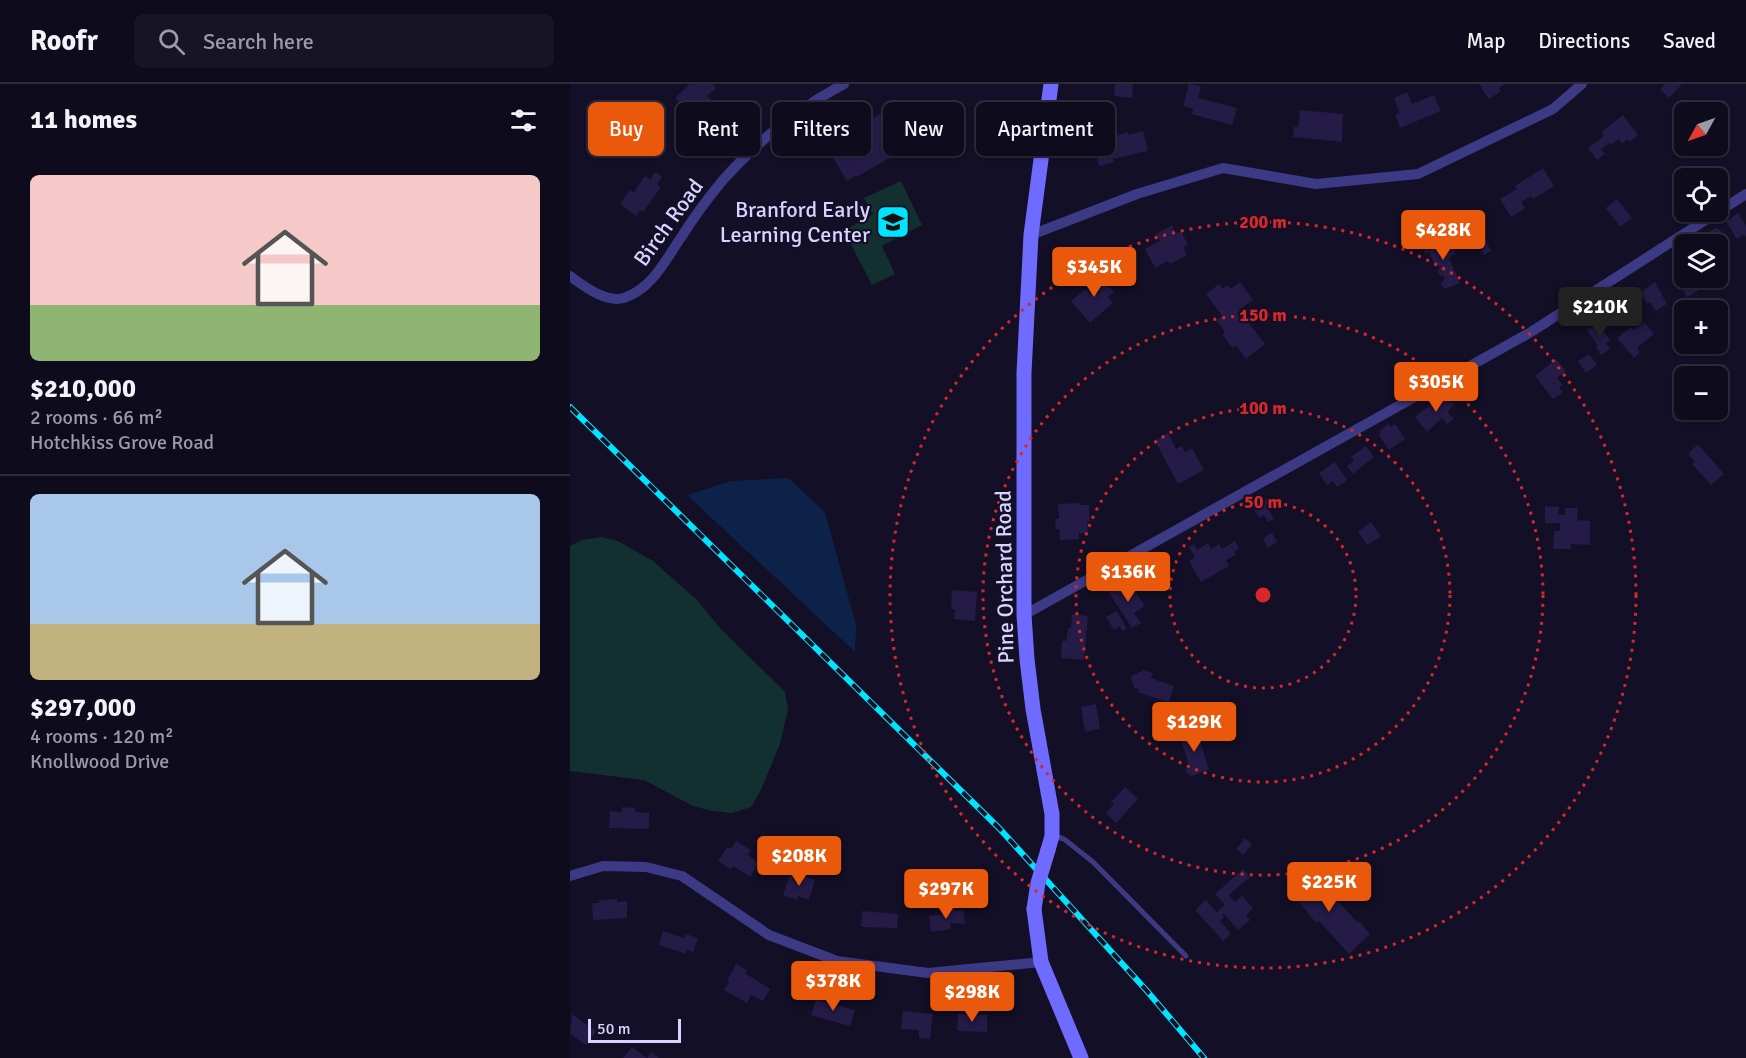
<!DOCTYPE html>
<html lang="en">
<head>
<meta charset="utf-8">
<style>
	body { margin:0; font-family:Signika,sans-serif; background:#171425; color:#f1f3f6; height:100vh; display:flex; flex-direction:column; font-size:22px; white-space:nowrap }
	* { box-sizing:border-box; margin:0 }
	p { font-size:20px; color:#9b9ba3 }
	.icon { flex:none; width:33px; height:33px; fill:none; stroke:currentColor; stroke-width:2; stroke-linecap:round; stroke-linejoin:round }
	.map { position:relative; flex:1; overflow:hidden }
	.side { display:flex; flex-direction:column; background:#0e0b1c; width:570px }
	.side>* { flex:none }
	.banner { position:absolute; left:18px; top:18px; width:570px; height:54px; display:flex; gap:12px }
	.needle { width:39px; rotate:230deg }
	.buttons { position:absolute; left:1104px; top:18px; display:grid; gap:12px }
	.buttons a { display:grid; place-items:center; width:54px; height:54px; border-radius:9px; background:#0e0b1c; box-shadow:0 2px 4px #0004,0 0 0 2px #2e2b3b; font-size:30px }
	.scale { position:absolute; left:18px; bottom:15px; width:93px; box-sizing:border-box; padding-left:6px; border:3px solid #d9d4ff; border-top:0; font-size:16px; line-height:21px; white-space:nowrap; color:#d9d4ff; -webkit-text-stroke:4px #130f26; paint-order:stroke }
	.price { position:absolute; translate:-50% -51px; padding:0 14px; border-radius:6px; background:#ea580c; color:#fff; font-size:20px; line-height:39px; filter:drop-shadow(0 2px 3px #0008) }
	.price::after { content:''; position:absolute; left:50%; top:36px; width:18px; height:14px; margin-left:-9px; background:inherit; clip-path:polygon(0 0,100% 0,50% 100%) }
	.price.current { background:#222; color:#fff }
	ul { padding:0; list-style:none }
	li { display:grid; align-content:center; gap:12px; height:318px; padding:0 30px }
	li+li { border-top:2px solid #2e2b3b }
	li span { display:grid; place-items:center; height:186px; border-radius:9px; color:#555 }
	li>.icon { margin-inline-start:auto }
	span .icon { width:108px; height:108px; fill:#fffc; stroke-width:1 }
	li b { font-size:26px }
	h2 { display:flex; justify-content:space-between; align-items:center; height:72px; padding:0 30px; font-size:26px }
	.tag { padding:0 21px; border-radius:9px; background:#0e0b1c; box-shadow:0 2px 4px #0004,0 0 0 2px #2e2b3b; font-size:21px; line-height:54px }
	.tag.current { background:#ea580c; color:#fff }
	header { display:flex; align-items:center; gap:36px; box-sizing:border-box; height:84px; padding:0 30px; background:#0e0b1c; border-bottom:2px solid #2e2b3b }
	header strong { font-size:28px }
	nav { display:flex; gap:33px; margin-inline-start:auto; font-size:21px }
	.search { width:420px; height:54px; background:#171425; display:flex; align-items:center; gap:15px; box-sizing:border-box; padding:0 21px; border-radius:9px; color:#9b9ba3; font-size:22px }
	main { display:flex; flex:1; min-height:0 }
	.map>svg:first-child { display:block }
</style>
</head>
<body>
<header>
<strong>Roofr</strong>
<div class="search"><svg class="icon" aria-label="search" viewBox="0 0 24 24"><circle cx="10" cy="10" r="6"/><path d="M15 15l6 6"/></svg>Search here</div>
<nav><a>Map</a><a>Directions</a><a>Saved</a></nav>
</header>
<main>
<section class="side">
<h2>11 homes<svg class="icon" aria-label="filters" viewBox="0 0 24 24"><path d="M4 7h16M4 17h16"/><circle cx="9" cy="7" r="2"/><circle cx="15" cy="17" r="2"/></svg></h2>
<ul>
<li><span style="background:linear-gradient(#f6c9c9 70%,#8fb573 0)"><svg class="icon" aria-label="home" viewBox="0 0 24 24"><path d="M3 11l9-7 9 7M6 9v11h12V9"/></svg></span><div><b>$210,000</b><p>2 rooms · 66 m²</p><p>Hotchkiss Grove Road</p></div></li>
<li><span style="background:linear-gradient(#a9c7e8 70%,#c2b280 0)"><svg class="icon" aria-label="home" viewBox="0 0 24 24"><path d="M3 11l9-7 9 7M6 9v11h12V9"/></svg></span><div><b>$297,000</b><p>4 rooms · 120 m²</p><p>Knollwood Drive</p></div></li>
</ul>
</section>
<div class="map">
<svg width="1176" height="974" viewBox="0 0 1176 974">
	<rect width="100%" height="100%" fill="#130f26"/>
	<path fill="#12302f" d="M331,97L352,141L312,162L325,190L302,201L274,147L303,130L294,114Z
		M31,453L48,457L83,477L127,516L150,544L215,608L218,625L210,660L190,708L181,723L162,729L142,727L123,722L74,696L0,687V462L12,456Z"/>
	<path fill="#0c2248" d="M218,394L255,428L286,541L285,568L117,411L161,397Z"/>
	<path fill="#241b47" d="M120,0H145L144,1L146,4L137,12L142,17L134,24L127,17L117,26L105,14Z
		M545,0H563L562,14L544,12Z
		M619,0L631,2L628,14L667,24L662,41L622,30L623,25L613,22Z
		M909,0H935L929,4L931,7L919,15Z
		M1095,0H1112L1099,14L1090,5Z
		M837,8L842,20L864,11L871,27L830,44L825,31L830,29L824,14Z
		M327,20L337,36L339,34L342,38L352,33L361,49L287,93L286,91L277,97L256,62L269,54L264,46L278,38L283,46Z
		M730,26L773,30L772,58L723,53L724,43H728Z
		M1053,31L1068,51L1059,58L1058,55L1052,60L1049,55L1042,60L1040,59L1031,65L1035,70L1027,76L1018,64L1034,52L1031,48Z
		M544,44L546,52L558,48L559,51L573,47L578,67L543,75L544,78L529,82L522,57L536,52L534,47Z
		M973,84L984,102L963,115L961,112L951,118L955,124L941,133L930,115L947,105L945,102Z
		M85,88L92,93L87,100L91,103L73,128L71,126L66,132L50,120L60,106L63,109L75,92L80,96Z
		M1047,115L1062,134L1050,143L1036,124Z
		M1168,129L1176,141V153L1174,150L1167,155L1156,138Z
		M602,141L606,150L611,147L618,161L613,163L617,171L600,180L598,177L585,184L575,165L590,157L586,150Z
		M1146,144L1150,146L1159,158L1153,162L1157,168L1151,172L1150,170L1148,171V160H1137L1133,156L1136,154L1134,151Z
		M874,152L879,163L883,162L886,169L879,174L890,199L875,205L870,200L875,195L873,191L870,192L867,186L870,185L867,180L865,181L859,168L856,170L852,162Z
		M916,157L921,167L914,171L909,161Z
		M1153,173L1161,184L1151,190L1148,184V176Z
		M527,188L544,208L538,213L543,219L520,239L501,217L516,205L519,209L523,205L516,198Z
		M1127,194L1133,204L1117,213L1111,203Z
		M670,198L683,216L669,226L695,260L676,275L666,262L662,264L652,250L655,248L647,236L652,232L636,210L649,200L653,205L658,201L660,205Z
		M1085,198L1097,220L1086,227L1080,218L1077,220L1070,209Z
		M1074,238L1084,250L1067,264L1070,268L1064,274L1047,254L1061,243L1064,246Z
		M1028,239L1040,256L1036,259L1040,265L1031,271L1026,263L1028,262L1017,246Z
		M1019,270L1027,281L1016,289L1008,277Z
		M986,275L996,287L987,294L993,301L989,304L993,308L983,315L965,292Z
		M874,310L884,321L879,326L878,329L884,335L877,340L872,334L857,348L845,333Z
		M1114,310V326H1122L1106,338L1101,332L1107,327L1102,320Z
		M819,340L821,343L825,340L835,355L819,366L809,351L811,350L809,347Z
		M598,349L606,365L612,362L615,368L622,364L634,386L608,400L585,357Z
		M1128,360L1154,390L1141,401L1122,380L1125,378L1118,370Z
		M796,362L804,373L783,390L777,382L784,377L781,373Z
		M765,378L777,396L767,403L763,397L757,401L749,389Z
		M689,409L694,416L700,413L705,420L698,424L704,435L698,438L694,431L689,434L678,415Z
		M510,419V421H519L520,437L517,438L518,449H509V455L490,456L489,445H486L485,435H489L488,420Z
		M975,422L989,423L988,431H995V424H1008L1007,436L1020,437V461L1001,460V465H983L984,447H990V439H975Z
		M801,438L811,452L797,461L788,448Z
		M702,449L707,458L698,464L693,454Z
		M665,457L669,464L664,468L666,471L656,476L659,482L631,498L619,477L625,473L619,463L624,460L627,466L638,459L641,465L649,460L652,465Z
		M549,500L553,505L560,500L575,522L564,529L571,539L562,544L538,507Z
		M382,506L407,508L405,537L384,535L385,525H381Z
		M547,527L557,545L552,547L550,542L544,546L536,533Z
		M502,530L518,532L514,576L491,574L492,557H496L498,544H501Z
		M572,586L583,589L581,594L604,602L599,618L596,617V618L568,608L569,605L564,604L561,593L569,588H572Z
		M526,620L530,645L515,648L511,623Z
		M626,645L639,685L620,693L619,689L617,690L615,685L620,684L609,650Z
		M555,703L568,715L546,739L536,729L544,720L541,718Z
		M52,723L65,724V728L79,729V745L39,744L40,727L52,728Z
		M675,754L682,761L673,771L666,765Z
		M166,757L181,766L178,771L189,779L180,793L163,782L161,785L148,777L157,763L161,765Z
		M673,785L680,793L659,811L665,818L672,812L683,824L676,831L680,836L668,846L654,830L652,831L654,834L649,838L652,839L661,850L653,857L625,826L636,816L647,828L655,821L645,810Z
		M221,788L245,796L239,816L228,812L227,816L213,811Z
		M741,788L788,839L789,837L800,850L779,870L749,837L746,839L720,807Z
		M47,815V818L57,817V834L23,836L22,819H29V816Z
		M385,825V827L393,826L395,840L380,839L381,845L361,848L359,832L376,830V826Z
		M292,827L328,830L327,844L291,843Z
		M93,847L114,854L116,850L128,854L123,868L117,866L116,870L89,861Z
		M166,880L177,886L175,889L200,905L193,917L181,911L177,919L154,906L159,898L157,897Z
		M246,915L285,926L280,942L241,931Z
		M333,927L363,930L360,955L349,954V946L331,945Z
		M2,930L26,947L16,961L0,950Z
		M388,930L417,931V948L387,947Z
		M62,963L77,974L81,968L89,974H53Z"/>
	<g fill="none" stroke-linecap="round" stroke-linejoin="round">
		<path stroke="#3d3a85" stroke-width="5" d="M484,752L494,755L523,778L616,872"/>
		<path stroke="#3d3a85" stroke-width="10" d="M461,151L567,110L653,84L746,100L848,90L983,25L1012,0
			M0,192C14,202 35,219 54,214C83,204 96,175 112,152C124,133 138,114 153,96C187,58 228,24 274,0
			M454,531L961,248L1176,110
			M0,792L33,782L76,783L112,792L199,851L267,877L358,889L471,878"/>
		<path stroke="#6f6bff" stroke-width="15" d="M478,766L482,752V730L463,625L457,575L454,531V289L461,151L481,0
			M464,825L471,878L511,974"/>
		<defs>
			<path id="rail" d="M0,323L429,744L577,907L634,974"/>
		</defs>
		<use href="#rail" stroke="#00e5ff" stroke-width="6"/>
		<use href="#rail" stroke="#130f26" stroke-width="4" stroke-dasharray="11" stroke-linecap="butt"/>
		<path stroke="#6f6bff" stroke-width="15" d="M464,825L468,799L478,766"/>
	</g>
	<g fill="none" stroke="#d62828" stroke-width="3" stroke-dasharray="3 6">
		<circle cx="693" cy="511" r="93"/>
		<circle cx="693" cy="511" r="187"/>
		<circle cx="693" cy="511" r="280"/>
		<circle cx="693" cy="511" r="373"/>
	</g>
	<defs>
		<symbol id="school-square" viewBox="-11 -11 22 22"><rect x="-9" y="-9" width="18" height="18" rx="4" fill="#00e5ff" stroke="#130f26"/><path d="M0-5L7-2L0 1L-7-2ZM-4 1L0 2.5L4 1V4Q0 6-4 4Z" fill="#111"/></symbol>
	</defs>
	<g fill-rule="evenodd">
		<use href="#school-square" x="304" y="119" width="38" height="38"/>
	</g>
	<g text-anchor="middle" stroke-width="4.5" stroke-linejoin="round" paint-order="stroke">
		<g font-size="22" fill="#d9d4ff" stroke="#130f26" text-anchor="end">
			<text x="300" y="133">Branford Early<tspan x="300" dy="25">Learning Center</tspan></text>
		</g>
		<g font-size="22" fill="#d9d4ff" stroke="#130f26">
			<text transform="translate(98 138) rotate(-54)" y="8">Birch Road</text>
			<text transform="translate(434 493) rotate(-91)" y="8">Pine Orchard Road</text>
		</g>
	</g>
	<circle cx="693" cy="511" r="9" fill="#d62828" stroke="#130f26" stroke-width="3"/>
	<g font-size="18" text-anchor="middle" font-weight="bold" fill="#d62828" stroke="#130f26" stroke-width="4.5" stroke-linejoin="round" paint-order="stroke">
		<text x="693" y="144">200 m</text>
		<text x="693" y="237">150 m</text>
		<text x="693" y="330">100 m</text>
		<text x="693" y="424">50 m</text>
	</g>
</svg>
<div class="buttons">
<a><svg class="needle" viewBox="-14 -14 28 28"><path d="M0-13l5 13h-10z" fill="#e53935"/><path d="M0 13l5-13h-10z" fill="#9b9ba3"/></svg></a>
<a><svg class="icon" aria-label="locate" viewBox="0 0 24 24"><circle cx="12" cy="12" r="6"/><path d="M12 2v4M12 18v4M2 12h4M18 12h4"/></svg></a>
<a><svg class="icon" aria-label="layers" viewBox="0 0 24 24"><path d="M12 4l9 5-9 5-9-5zM3 14l9 5 9-5"/></svg></a>
<a>+</a>
<a>−</a>
</div>
<div class="scale">50 m</div>
<b class="price" style="left:873px;top:177px">$428K</b>
<b class="price" style="left:524px;top:214px">$345K</b>
<b class="price current" style="left:1030px;top:254px">$210K</b>
<b class="price" style="left:866px;top:329px">$305K</b>
<b class="price" style="left:558px;top:519px">$136K</b>
<b class="price" style="left:624px;top:669px">$129K</b>
<b class="price" style="left:229px;top:803px">$208K</b>
<b class="price" style="left:759px;top:829px">$225K</b>
<b class="price" style="left:376px;top:836px">$297K</b>
<b class="price" style="left:263px;top:928px">$378K</b>
<b class="price" style="left:402px;top:939px">$298K</b>
<div class="banner">
<a class="tag current">Buy</a>
<a class="tag">Rent</a>
<a class="tag">Filters</a>
<a class="tag">New</a>
<a class="tag">Apartment</a>
</div>
</div>
</main>
</body>
</html>
